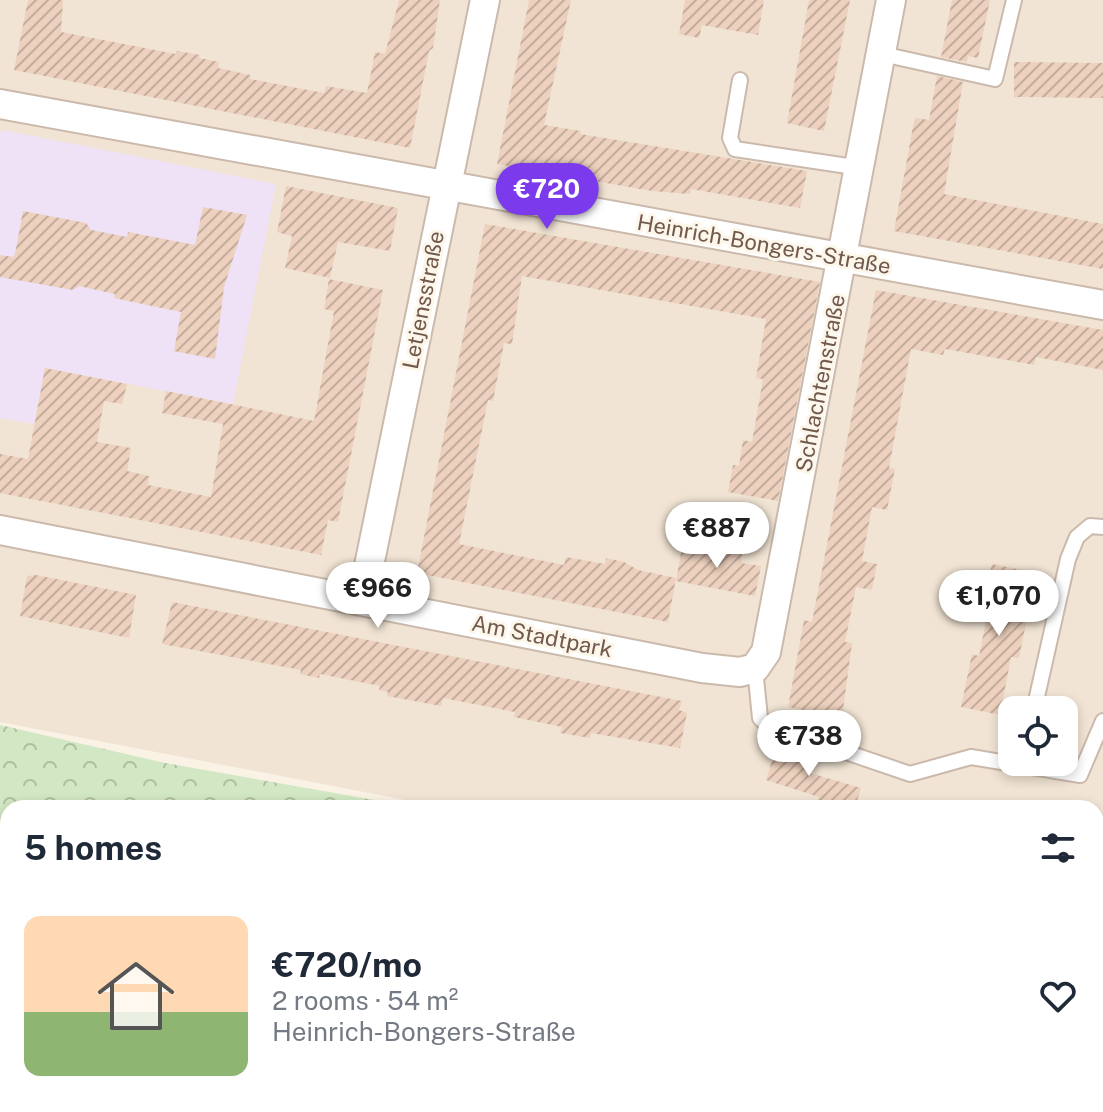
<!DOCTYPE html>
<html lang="en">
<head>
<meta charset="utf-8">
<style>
	body { margin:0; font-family:"Public Sans",sans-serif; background:#f2f2f3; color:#1f2937; height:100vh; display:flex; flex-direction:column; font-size:30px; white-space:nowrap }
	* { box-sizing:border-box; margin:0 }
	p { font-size:26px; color:#747a83 }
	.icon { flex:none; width:44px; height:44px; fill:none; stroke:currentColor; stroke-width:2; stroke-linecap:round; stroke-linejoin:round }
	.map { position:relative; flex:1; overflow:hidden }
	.panel { position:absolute; left:0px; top:800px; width:1104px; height:312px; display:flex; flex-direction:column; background:#fff; border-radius:24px 24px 0 0; box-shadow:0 4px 12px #0003 }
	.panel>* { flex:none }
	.fabs { position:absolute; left:998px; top:696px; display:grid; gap:16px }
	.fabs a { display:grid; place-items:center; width:80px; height:80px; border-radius:16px; background:#fff; box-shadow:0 4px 12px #0003; font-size:40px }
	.price { position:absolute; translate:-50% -68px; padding:0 18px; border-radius:28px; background:#fff; color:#222; font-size:26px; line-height:52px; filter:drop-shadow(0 2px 4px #0008) }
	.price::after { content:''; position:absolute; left:50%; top:48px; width:24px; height:18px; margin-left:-12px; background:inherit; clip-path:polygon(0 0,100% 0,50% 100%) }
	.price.active { background:#7c3aed; color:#fff }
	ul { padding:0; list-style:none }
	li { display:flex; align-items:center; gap:24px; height:200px; padding:0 24px }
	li+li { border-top:2px solid #e0e1e3 }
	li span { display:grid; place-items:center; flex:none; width:224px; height:160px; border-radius:16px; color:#555 }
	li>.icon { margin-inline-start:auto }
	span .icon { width:96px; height:96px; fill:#fffc; stroke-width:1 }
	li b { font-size:34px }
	h2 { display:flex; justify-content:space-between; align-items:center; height:96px; padding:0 24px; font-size:34px }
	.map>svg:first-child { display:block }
</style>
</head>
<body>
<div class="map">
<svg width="1103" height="1112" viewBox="0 0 1103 1112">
	<defs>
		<pattern id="park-crowns" width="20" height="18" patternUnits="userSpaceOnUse" patternTransform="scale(2)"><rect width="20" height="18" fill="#d2e7c4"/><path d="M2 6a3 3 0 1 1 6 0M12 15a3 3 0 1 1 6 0" fill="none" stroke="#afbea1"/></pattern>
		<pattern id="building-hatch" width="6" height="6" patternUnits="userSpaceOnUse" patternTransform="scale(2)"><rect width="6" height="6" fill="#edd1be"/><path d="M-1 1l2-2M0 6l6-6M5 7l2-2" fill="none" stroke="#c4ad9d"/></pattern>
	</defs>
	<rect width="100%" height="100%" fill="#faf2e5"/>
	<path fill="#f1e4d4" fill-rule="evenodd" d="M0,0H1103V882H1096V808H447L0,722ZM1012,710H1064V762H1012Z"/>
	<path fill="#efe1f6" d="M3,130L276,184L233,404L45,368L34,424L0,418V133Z"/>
	<path fill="url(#park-crowns)" d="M0,725L165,763L419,808H8V1104H917L920,1112H0Z"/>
	<path fill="url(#building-hatch)" d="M28,0H63L61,32L176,54L177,51L200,55L199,58L219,62L218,68L250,75V79L324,93L326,86L367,93L375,52L385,54L399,0H440L433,48L429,51L410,148L14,70Z
		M529,0H571L544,125L581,131L580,134L807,171L800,208L691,189L690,194L652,191L497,164Z
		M685,0H764L758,35L702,25L699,38L679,34Z
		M809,0H850L824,131L787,123Z
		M952,0H990L978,58L968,56L967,62L941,57Z
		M1014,62L1103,63V98L1014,97Z
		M937,76L963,82L944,194L1103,224V269L894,231L914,121L916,118L929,120Z
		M286,186L398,208L390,251L338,242L330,278L285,268L292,236L277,232Z
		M203,207L247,215L224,287L215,359L174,351L181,312L114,298L115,294L79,286L73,290L0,277V255L13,257L15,254L23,211L86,223L91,230L127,237L128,232L195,245Z
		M485,224L820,282L778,501L728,492L733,465L739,466L743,440L752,442L763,379L756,378L766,319L522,276L512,344L504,343L493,401L488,400L459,544L564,565L566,557L605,564L606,558L624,562L638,570L676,578L668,622L417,573Z
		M329,279L383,290L338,522L328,520L321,555L0,493V454L28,459L45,368L127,384L122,404L104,401L97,442L131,448L127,471L149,476L148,485L211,497L223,424L162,413L166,391L314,421L334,311L324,309Z
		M876,290L1103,330V370L1036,357L1034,365L945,349L943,355L911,349L889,468L895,469L887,510L872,507L862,561L877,564L872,590L856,587L845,642L852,643L842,718L788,707L804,620L812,622Z
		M683,542L742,553L741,563L761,566L755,596L676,581Z
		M992,564L1036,573L1019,658L1011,657L1000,715L961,707L972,654L979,656L992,592L986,591Z
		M36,575L136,595L129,638L20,616L27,576Z
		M172,602L682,701L679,710L687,713L680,748L591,733L590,738L560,733L562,727L514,717L515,712L443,698L441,706L387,696L388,692L379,690L380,686L320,674L319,678L300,674L301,670L162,644Z
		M778,741L816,753L810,773L861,788L855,808H815L819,797L766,780Z"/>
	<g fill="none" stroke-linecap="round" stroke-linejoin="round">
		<defs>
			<path id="lane" d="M882,54L995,79L1014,0
				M740,80L730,138L735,149L861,168
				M755,668L760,718L767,725L910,774L971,757L1080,775L1103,721
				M1034,710L1068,559L1077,537L1090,526L1103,527"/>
			<path id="street" d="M0,104L1103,305
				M0,530L702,668L740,672L755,668L766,652L891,0
				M362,600L485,0"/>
			<path id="highway" d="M1096,946H1103
				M0,978L8,977
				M1096,988H1103
				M0,1020H8"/>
		</defs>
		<use href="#lane" stroke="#cbbaac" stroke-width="18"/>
		<use href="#street" stroke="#cbbaac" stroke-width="32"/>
		<use href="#highway" stroke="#d7d1cd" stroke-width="48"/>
		<use href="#lane" stroke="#fff" stroke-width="14"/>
		<use href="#street" stroke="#fff" stroke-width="28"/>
		<use href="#highway" stroke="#f0b5a0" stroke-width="44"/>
	</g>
	<g text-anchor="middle" stroke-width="6" stroke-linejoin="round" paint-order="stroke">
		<g font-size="22" fill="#71594c" stroke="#fdf6ea">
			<text transform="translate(764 244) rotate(10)" y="8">Heinrich-Bongers-Straße</text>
			<text transform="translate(423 300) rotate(-79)" y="8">Letjensstraße</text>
			<text transform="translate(820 383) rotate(-79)" y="8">Schlachtenstraße</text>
			<text transform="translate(542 636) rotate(11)" y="8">Am Stadtpark</text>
		</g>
	</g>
</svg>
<div class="fabs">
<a><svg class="icon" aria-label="locate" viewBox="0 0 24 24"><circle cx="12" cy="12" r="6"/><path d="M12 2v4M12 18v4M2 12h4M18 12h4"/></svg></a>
</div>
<b class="price active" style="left:547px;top:231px">€720</b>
<b class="price" style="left:717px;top:570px">€887</b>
<b class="price" style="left:378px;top:630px">€966</b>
<b class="price" style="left:999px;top:638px">€1,070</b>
<b class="price" style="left:809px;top:778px">€738</b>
<section class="panel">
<h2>5 homes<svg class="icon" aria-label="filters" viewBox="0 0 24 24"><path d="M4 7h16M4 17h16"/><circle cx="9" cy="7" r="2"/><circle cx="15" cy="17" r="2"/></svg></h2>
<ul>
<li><span style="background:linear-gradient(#ffd9b3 60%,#8fb573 0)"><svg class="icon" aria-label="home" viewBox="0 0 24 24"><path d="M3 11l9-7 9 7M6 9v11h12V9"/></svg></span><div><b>€720/mo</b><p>2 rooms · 54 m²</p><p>Heinrich-Bongers-Straße</p></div><svg class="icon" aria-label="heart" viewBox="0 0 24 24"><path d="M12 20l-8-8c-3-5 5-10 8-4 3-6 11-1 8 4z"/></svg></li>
</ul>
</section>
</div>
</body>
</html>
